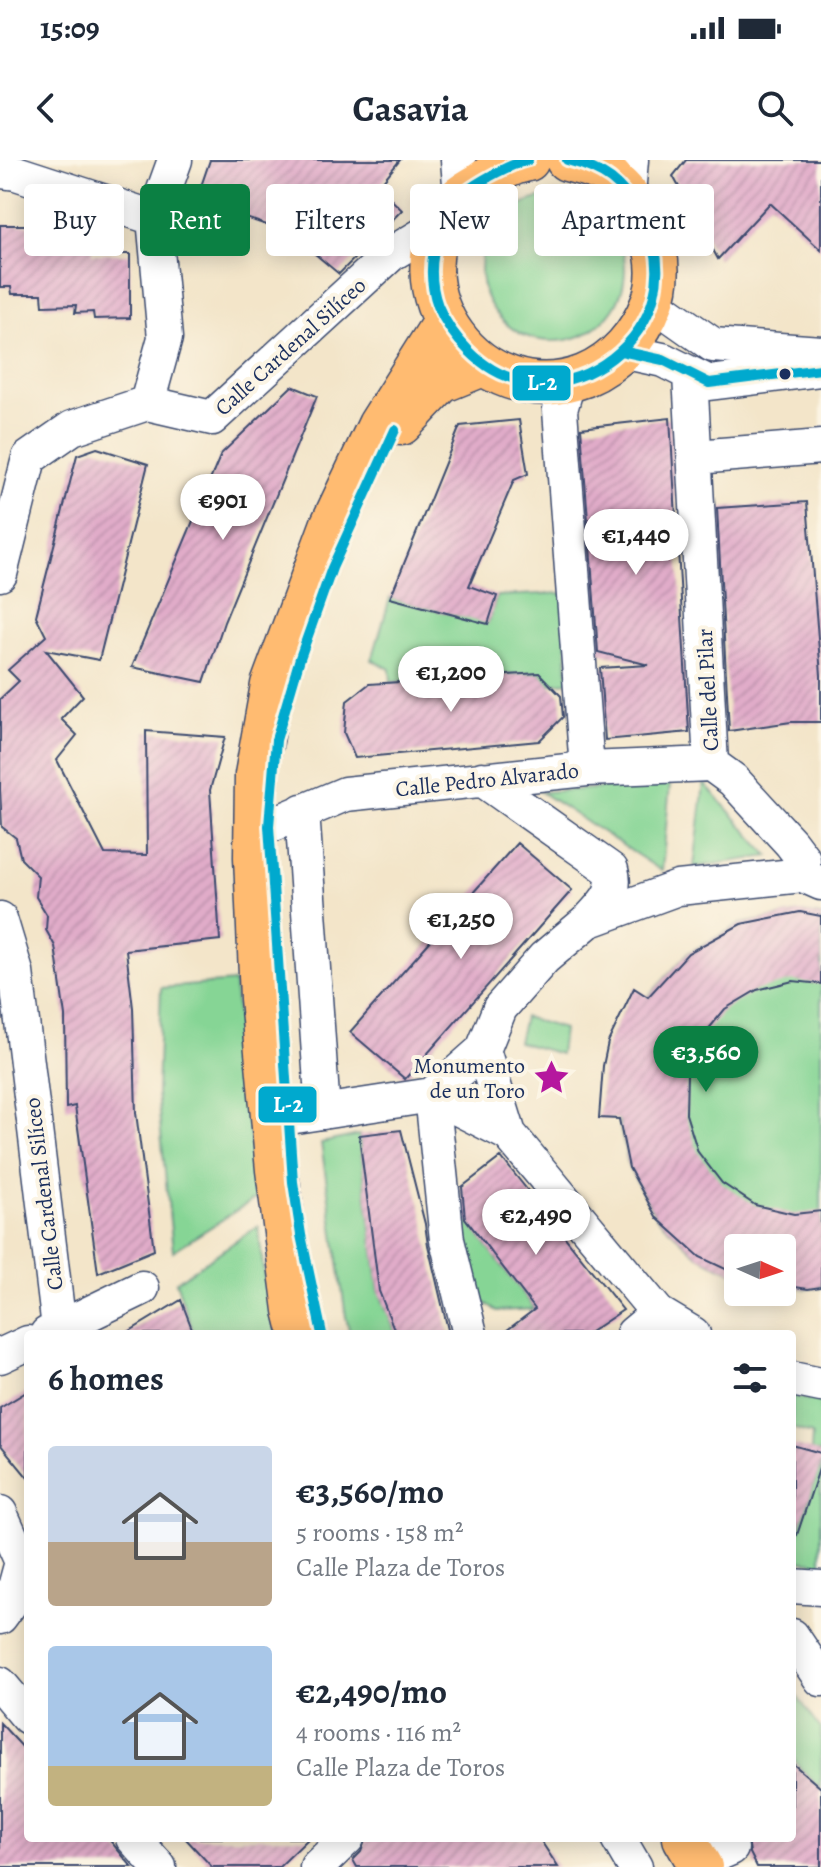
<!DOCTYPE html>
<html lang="en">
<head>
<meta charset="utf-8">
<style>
	body { margin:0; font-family:Alegreya,serif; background:#f6f6f7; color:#1f2937; height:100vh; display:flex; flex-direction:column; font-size:30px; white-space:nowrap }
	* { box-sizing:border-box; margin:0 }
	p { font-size:26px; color:#747a83 }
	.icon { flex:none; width:44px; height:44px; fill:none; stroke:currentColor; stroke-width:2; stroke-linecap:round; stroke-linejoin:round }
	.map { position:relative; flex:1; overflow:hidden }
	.details { position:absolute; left:24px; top:1170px; width:772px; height:512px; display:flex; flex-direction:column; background:#fff; border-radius:8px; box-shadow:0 4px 20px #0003 }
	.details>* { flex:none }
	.banner { position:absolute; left:24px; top:24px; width:774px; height:72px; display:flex; gap:16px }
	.needle { width:52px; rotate:93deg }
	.buttons { position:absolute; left:724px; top:1074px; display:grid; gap:16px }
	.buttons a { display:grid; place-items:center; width:72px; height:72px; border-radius:8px; background:#fff; box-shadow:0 4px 20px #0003; font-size:40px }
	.price { position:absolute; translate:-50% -68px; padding:0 18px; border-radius:28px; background:#fff; color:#222; font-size:26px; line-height:52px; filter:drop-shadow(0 2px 4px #0008) }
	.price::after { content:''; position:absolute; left:50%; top:48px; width:24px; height:18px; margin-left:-12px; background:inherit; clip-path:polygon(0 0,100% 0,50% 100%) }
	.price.on { background:#0b8043; color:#fff }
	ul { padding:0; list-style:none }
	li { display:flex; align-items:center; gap:24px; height:200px; padding:0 24px }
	li span { display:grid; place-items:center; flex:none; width:224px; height:160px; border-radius:8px; color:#555 }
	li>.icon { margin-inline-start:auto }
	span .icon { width:96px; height:96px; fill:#fffc; stroke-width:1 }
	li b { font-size:34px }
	h2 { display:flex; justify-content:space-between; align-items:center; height:96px; padding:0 24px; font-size:34px }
	.tag { padding:0 28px; border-radius:8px; background:#fff; box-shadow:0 4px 20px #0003; font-size:28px; line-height:72px }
	.tag.on { background:#0b8043; color:#fff }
	.status { display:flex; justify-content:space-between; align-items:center; height:56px; padding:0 40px; background:#fff; direction:ltr }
	.status svg { height:22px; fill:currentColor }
	header { display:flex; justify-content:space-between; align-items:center; height:104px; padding:0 24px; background:#fff; font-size:36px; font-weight:700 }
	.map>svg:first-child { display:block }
</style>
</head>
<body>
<div class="status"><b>15:09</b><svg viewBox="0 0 49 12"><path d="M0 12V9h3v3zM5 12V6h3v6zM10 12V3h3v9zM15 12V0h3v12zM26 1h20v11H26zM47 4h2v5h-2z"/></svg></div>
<header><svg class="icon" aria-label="back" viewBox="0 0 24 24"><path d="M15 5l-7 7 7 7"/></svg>Casavia<svg class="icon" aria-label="search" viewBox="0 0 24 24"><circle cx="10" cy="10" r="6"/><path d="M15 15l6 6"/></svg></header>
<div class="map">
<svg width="821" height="1707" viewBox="0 0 821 1707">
	<defs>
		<pattern id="building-hatch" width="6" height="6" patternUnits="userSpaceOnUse" patternTransform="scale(2)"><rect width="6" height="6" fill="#e1acc9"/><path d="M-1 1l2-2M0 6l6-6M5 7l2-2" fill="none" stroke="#c094af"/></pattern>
	</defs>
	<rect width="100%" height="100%" fill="#fcf5e5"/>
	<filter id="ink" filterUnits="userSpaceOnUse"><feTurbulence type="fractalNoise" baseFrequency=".0125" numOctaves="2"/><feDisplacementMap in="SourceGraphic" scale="16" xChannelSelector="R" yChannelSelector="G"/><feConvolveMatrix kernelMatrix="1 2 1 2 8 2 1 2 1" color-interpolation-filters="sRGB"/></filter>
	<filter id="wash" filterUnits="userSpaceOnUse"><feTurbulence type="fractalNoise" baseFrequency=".006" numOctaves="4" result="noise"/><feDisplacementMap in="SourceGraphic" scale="32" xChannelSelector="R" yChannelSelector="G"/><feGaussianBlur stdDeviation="1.8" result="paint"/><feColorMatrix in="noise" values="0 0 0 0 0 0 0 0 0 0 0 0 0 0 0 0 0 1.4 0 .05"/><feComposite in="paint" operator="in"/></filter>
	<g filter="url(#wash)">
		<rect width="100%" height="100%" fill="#f3e5c9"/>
		<path fill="#86d595" stroke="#50827a" stroke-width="2" d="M481 109a72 72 0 1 1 144 0a72 72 0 1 1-144 0Z
			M565,433L568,522L550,524L538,513L391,522L390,509L372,500L390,438L488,463L497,436Z
			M704,623L769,696L694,707Z
			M670,624L662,711L541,632Z
			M800,753L821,756V1127L808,1129L782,1125V1088H738V1115L700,1097L657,1058L629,1008L617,953L648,837L688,793L741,764Z
			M234,822L256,1038L173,1091L157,933L161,828Z
			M524,857L563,869L560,894L518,882Z
			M359,975L379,1131L396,1174H350L346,1157L321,983Z
			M461,1052L535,1149L497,1151L470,1133Z
			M258,1066L267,1139L276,1174H194L176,1122Z
			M792,1236L821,1242V1293L811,1291L812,1274L792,1268Z
			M821,1303V1404L815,1409L814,1402L792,1400V1390Z
			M792,1529L821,1569V1628L803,1612L792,1596Z"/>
		<g id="blocks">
			<path fill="url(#building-hatch)" d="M210,0H400L378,27L402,50L339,114L290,73L196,41Z
				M686,0H821V90L770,43L718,99L673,16Z
				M0,65H29V75H60V86L92,85V94H130V158L94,159L93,152L75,153L76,145L43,146L42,134H12L11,127H0Z
				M292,226L317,236L224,462L204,522L132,507L221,294Z
				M670,258L689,572L605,580L600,508L649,505L598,492L581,268Z
				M519,260L528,314L514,320L469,426L497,436L488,464L390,438L460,266Z
				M97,288L148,304L99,500L46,490L83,536L61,559L77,575L57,600L105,694L147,695L146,571L225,577L210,630L220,780L126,790L133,848L136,953L154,1090L98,1113L75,946L66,948L65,856L55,786L46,770L47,755L36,737L38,716L21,699L16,678L2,667L0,630V539L19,521L8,510L46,476L36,456L77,295Z
				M807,342L821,515V562H791L729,571L717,348Z
				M539,513L561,536L563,557L539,581L355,598L344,573L347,541L369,524Z
				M517,683L572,730L405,919L350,872Z
				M800,752L821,756V824L793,821L757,830L725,849L702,877L687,914L686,954L698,992L722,1023L755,1045L794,1054L821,1051V1127L808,1129L782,1125V1088H738V1115L700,1097L657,1058L629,1008L619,959L599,958L603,906L608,882L634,828L648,837L688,793L741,764Z
				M401,970L425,1064L428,1085L449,1174H396L379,1131L359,975Z
				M501,997L623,1150L587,1174H502L535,1149L465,1058L462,1027Z
				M181,1140L194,1174H125Z
				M28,1231V1318L0,1284V1248Z
				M792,1285L821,1293V1303L797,1375L792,1374Z
				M0,1563L28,1593V1678H108L132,1707H0Z
				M792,1603L821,1628V1707H757L750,1693L748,1678H792Z
				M185,1678H309L279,1707H212Z
				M366,1678H539L558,1707H357L353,1700L361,1692Z"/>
		</g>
	</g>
	<g filter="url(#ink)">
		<use href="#blocks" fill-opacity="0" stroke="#3b4a6e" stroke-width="2"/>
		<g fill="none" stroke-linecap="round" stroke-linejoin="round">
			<defs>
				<path id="minor" d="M458,0L461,36
					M0,11L16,13L154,58L165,178L147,243
					M628,34L631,0
					M154,58L175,0
					M654,137L662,149L713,185L821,193
					M621,191L663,200L709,223L821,209
					M690,215L711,604
					M568,222L560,250L587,609
					M696,297L821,287
					M0,414L29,298L72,268L147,243L212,258L391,94L441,64
					M711,604L733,620L791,683L803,699V715
					M482,619L611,710C618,733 603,744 588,761
					M302,651L323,952
					M269,666L345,634L587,609L711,604
					M0,759L16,812L59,1168
					M432,935L447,1080L470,1174
					M432,935L509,974
					M289,957L432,935L483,890
					M47,1174L142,1128
					M633,1174L658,1153
					M693,1174L658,1153L509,974L483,890L500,848L544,798L588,761L678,728L803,715L821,723
					M0,1196L28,1183
					M792,1219L821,1225
					M0,1353L22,1402L11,1442L0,1457
					M792,1426L821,1428
					M792,1476L821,1519
					M0,1524L28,1557
					M133,1678L159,1707
					M618,1678L635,1707
					M699,1702L731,1688
					M317,1707L347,1678"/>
				<path id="major" d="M528,0C508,4 496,12 480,24C472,29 461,34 455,42C386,128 480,256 584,216C616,203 640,175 652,143C668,100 647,52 615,23C611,19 607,13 602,11C592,6 578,3 567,0
					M401,264L441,222L483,205
					M301,1174L295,1150L277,1010L261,838L255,697L256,615L272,525L331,366L379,265L444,162
					M684,1678L701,1707"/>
			</defs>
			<use href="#minor" stroke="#3b4a6e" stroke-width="37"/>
			<use href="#major" stroke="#3b4a6e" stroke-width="45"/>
			<use href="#minor" stroke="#fff" stroke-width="34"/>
			<use href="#major" stroke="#ffbb71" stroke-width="42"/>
			<defs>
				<path id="bus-1" d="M528,0C510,4 466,27 455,42C434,72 425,111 438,146C445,163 456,178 469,191C557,280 705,165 642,57C621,22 605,10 567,0
					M621,191L663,200L709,223L821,209
					M322,1174L301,1075L293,1022L269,666L276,580L300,498L332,408L395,270"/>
			</defs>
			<use href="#bus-1" stroke="#fcf5e5" stroke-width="16"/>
			<use href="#bus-1" stroke="#00a9ce" stroke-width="10"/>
		</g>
	</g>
	<defs>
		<symbol id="sight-bare" viewBox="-9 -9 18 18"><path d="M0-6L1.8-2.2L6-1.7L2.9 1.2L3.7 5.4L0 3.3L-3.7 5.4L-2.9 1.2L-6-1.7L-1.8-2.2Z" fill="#b5179e" stroke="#fcf5e5" stroke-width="2.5" paint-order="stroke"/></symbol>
	</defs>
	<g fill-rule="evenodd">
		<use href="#sight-bare" x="526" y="892" width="51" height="51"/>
	</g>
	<circle fill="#1b2f5e" stroke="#fcf5e5" stroke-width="3" cx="785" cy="214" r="7"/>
	<g text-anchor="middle" stroke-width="8" stroke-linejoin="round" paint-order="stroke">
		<g font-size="22" fill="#1b2f5e" stroke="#fcf5e5">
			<text transform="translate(290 186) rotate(-42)" y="8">Calle Cardenal Silíceo</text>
			<text transform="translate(707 530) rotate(-93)" y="8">Calle del Pilar</text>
			<text transform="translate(487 619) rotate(-6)" y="8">Calle Pedro Alvarado</text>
			<text transform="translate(43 1034) rotate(-97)" y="8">Calle Cardenal Silíceo</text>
		</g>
		<g font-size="22" fill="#1b2f5e" stroke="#fcf5e5" text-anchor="end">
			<text x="525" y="913">Monumento<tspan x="525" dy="25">de un Toro</tspan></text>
		</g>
	</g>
	<g stroke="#fcf5e5" stroke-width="3">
		<rect x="511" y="204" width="61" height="38" rx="8" fill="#00a9ce"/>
		<rect x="257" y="925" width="61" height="39" rx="8" fill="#00a9ce"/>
	</g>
	<g font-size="22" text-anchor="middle" font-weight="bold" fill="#fff">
		<text x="542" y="230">L-2</text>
		<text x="288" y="952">L-2</text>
	</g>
</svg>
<div class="buttons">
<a><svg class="needle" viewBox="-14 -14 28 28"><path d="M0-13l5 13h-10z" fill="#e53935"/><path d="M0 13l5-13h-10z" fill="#747a83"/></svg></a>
</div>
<b class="price" style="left:223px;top:382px">€901</b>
<b class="price" style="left:636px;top:417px">€1,440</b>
<b class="price" style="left:451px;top:554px">€1,200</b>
<b class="price" style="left:461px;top:801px">€1,250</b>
<b class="price on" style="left:706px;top:934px">€3,560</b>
<b class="price" style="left:536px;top:1097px">€2,490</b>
<div class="banner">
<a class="tag">Buy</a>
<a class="tag on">Rent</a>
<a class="tag">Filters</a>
<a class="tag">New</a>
<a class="tag">Apartment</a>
</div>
<section class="details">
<h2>6 homes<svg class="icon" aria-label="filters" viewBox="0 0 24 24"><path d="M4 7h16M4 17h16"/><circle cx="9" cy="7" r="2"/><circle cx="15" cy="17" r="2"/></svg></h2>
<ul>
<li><span style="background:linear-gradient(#c9d6e8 60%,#b9a48a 0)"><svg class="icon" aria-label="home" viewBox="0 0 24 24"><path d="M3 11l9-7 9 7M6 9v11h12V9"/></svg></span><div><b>€3,560/mo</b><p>5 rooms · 158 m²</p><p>Calle Plaza de Toros</p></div></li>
<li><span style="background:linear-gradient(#a9c7e8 75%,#c2b280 0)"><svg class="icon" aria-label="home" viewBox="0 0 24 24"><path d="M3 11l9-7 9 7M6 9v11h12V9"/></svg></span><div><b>€2,490/mo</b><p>4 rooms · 116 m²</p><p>Calle Plaza de Toros</p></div></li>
</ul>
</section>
</div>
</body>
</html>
